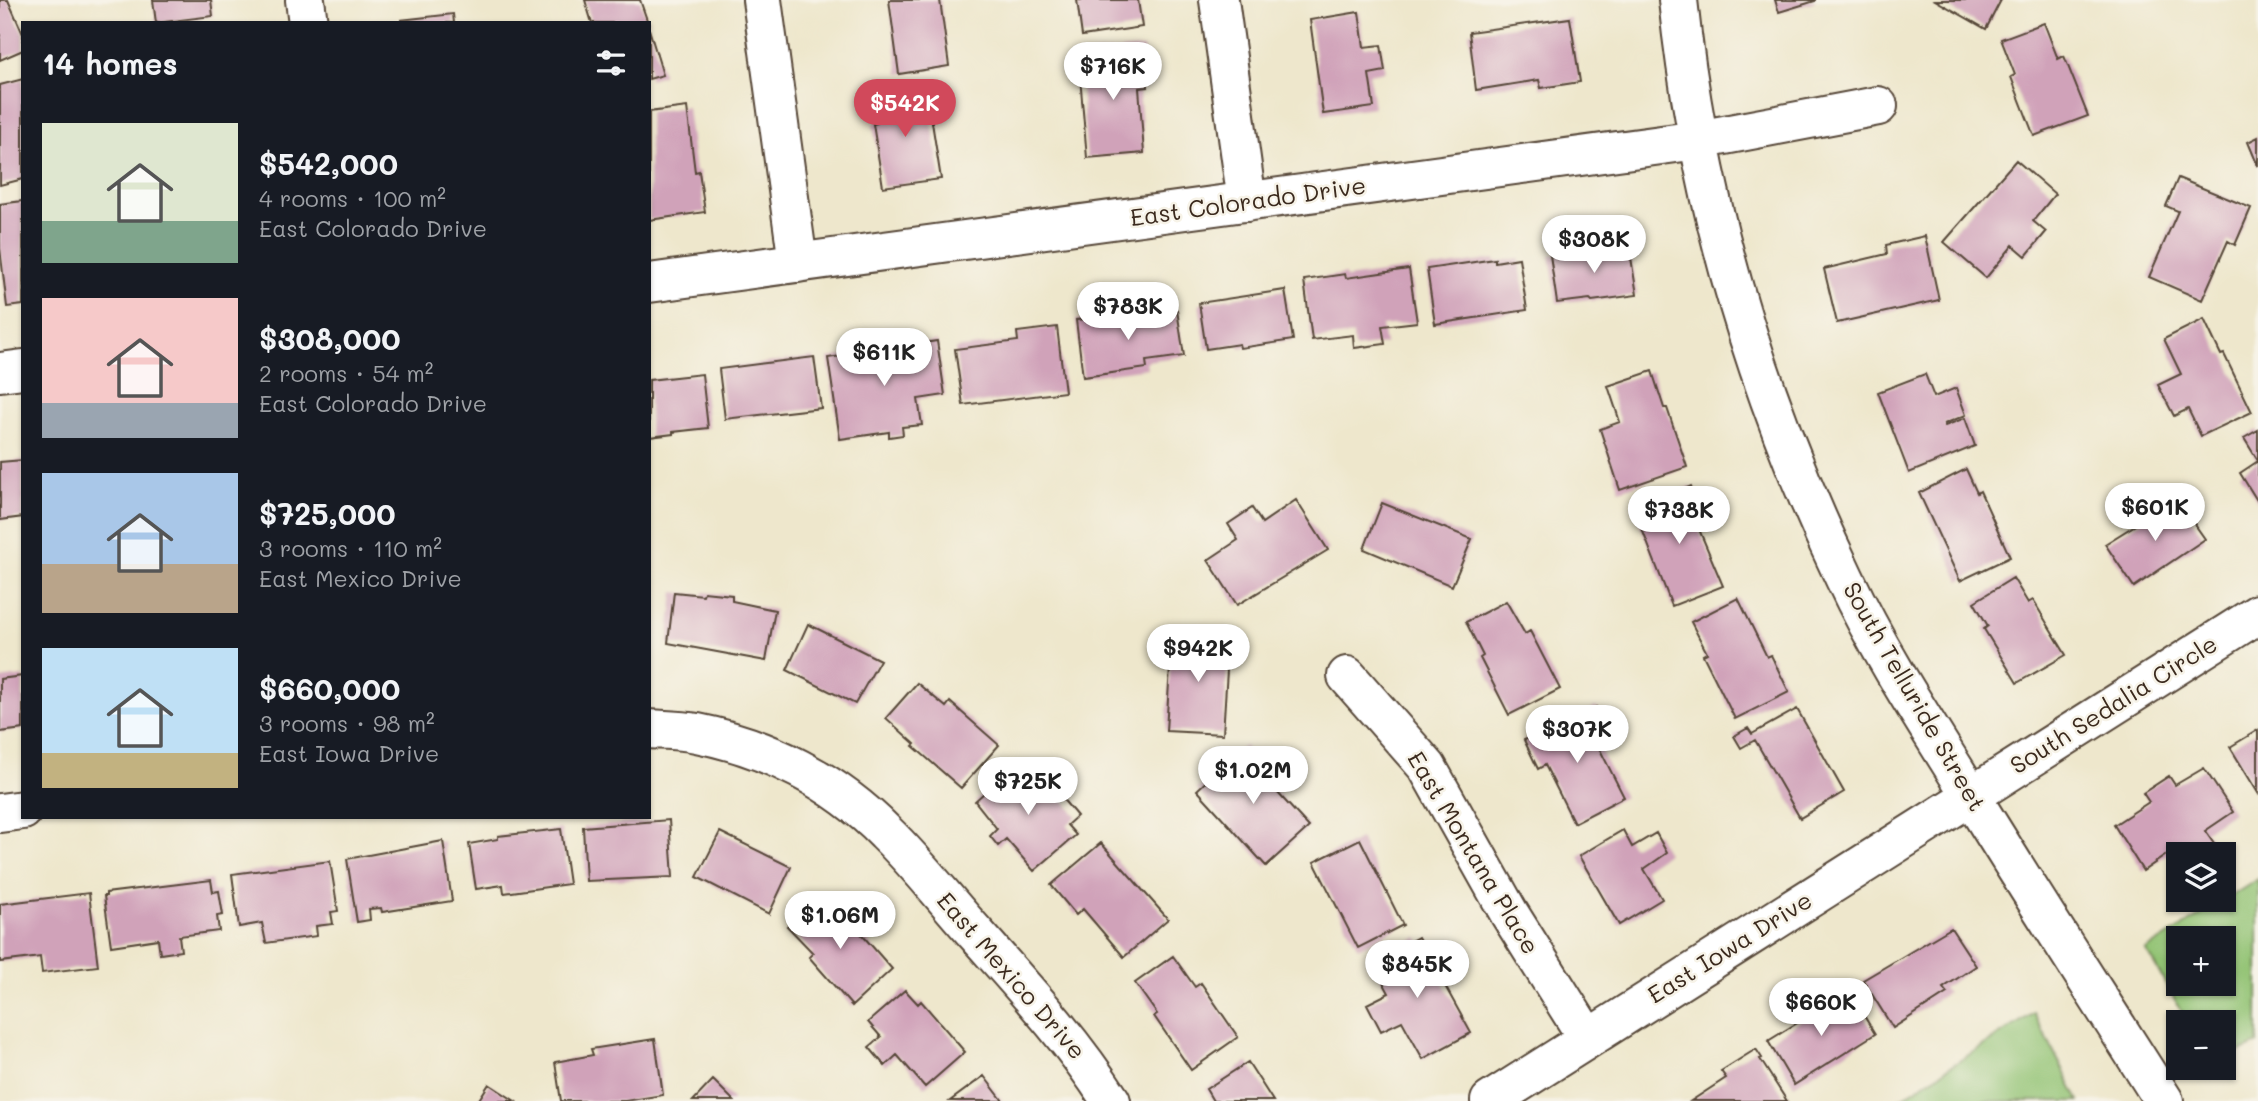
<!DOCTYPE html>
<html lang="en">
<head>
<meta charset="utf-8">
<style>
	body { margin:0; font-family:Mali,sans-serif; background:#20242c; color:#f1f3f6; height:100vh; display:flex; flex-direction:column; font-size:26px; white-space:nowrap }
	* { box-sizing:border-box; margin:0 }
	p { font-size:23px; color:#9ea1a6 }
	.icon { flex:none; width:38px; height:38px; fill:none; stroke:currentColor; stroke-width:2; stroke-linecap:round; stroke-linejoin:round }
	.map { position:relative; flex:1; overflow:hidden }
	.details { position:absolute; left:21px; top:21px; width:630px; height:798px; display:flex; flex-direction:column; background:#171b24; border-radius:0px; box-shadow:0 2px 5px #0004 }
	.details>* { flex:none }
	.buttons { position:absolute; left:2166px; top:842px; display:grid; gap:14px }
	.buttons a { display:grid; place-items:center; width:70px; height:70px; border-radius:0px; background:#171b24; box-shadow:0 2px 5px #0004; font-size:35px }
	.price { position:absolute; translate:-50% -60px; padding:0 16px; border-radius:24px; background:#fff; color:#222; font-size:23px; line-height:46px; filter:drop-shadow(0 2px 4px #0008) }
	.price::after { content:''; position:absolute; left:50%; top:42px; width:21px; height:16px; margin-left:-10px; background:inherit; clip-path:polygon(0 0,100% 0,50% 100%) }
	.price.selected { background:#d1495b; color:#fff }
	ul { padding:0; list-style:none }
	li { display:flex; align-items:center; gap:21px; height:175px; padding:0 21px }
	li span { display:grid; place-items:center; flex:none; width:196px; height:140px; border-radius:0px; color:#555 }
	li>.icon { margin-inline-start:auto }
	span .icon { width:84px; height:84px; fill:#fffc; stroke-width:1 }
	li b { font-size:30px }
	h2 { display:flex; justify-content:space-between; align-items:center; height:84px; padding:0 21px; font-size:30px }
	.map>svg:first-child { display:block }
</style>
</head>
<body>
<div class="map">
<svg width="2258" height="1101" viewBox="0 0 2258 1101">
	<rect width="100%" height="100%" fill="#f7f3e8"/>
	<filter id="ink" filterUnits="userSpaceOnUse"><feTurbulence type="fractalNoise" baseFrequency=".0143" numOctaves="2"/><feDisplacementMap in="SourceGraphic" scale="14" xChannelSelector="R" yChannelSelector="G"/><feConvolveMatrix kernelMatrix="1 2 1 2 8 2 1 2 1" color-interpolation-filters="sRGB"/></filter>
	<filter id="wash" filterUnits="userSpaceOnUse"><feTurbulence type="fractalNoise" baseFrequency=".00686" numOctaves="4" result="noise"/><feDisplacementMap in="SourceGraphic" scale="28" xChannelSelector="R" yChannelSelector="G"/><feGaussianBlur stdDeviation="1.57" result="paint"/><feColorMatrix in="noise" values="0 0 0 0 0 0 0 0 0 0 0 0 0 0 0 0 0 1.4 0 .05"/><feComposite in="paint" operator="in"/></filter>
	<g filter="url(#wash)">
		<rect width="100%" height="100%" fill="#eee7cc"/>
		<path fill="#92c373" stroke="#667648" stroke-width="2" fill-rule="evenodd" d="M2258,879V1044L2224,1058V1022H2188L2146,950ZM2179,938H2224V984H2179Z
			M2034,1013L2079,1101H1897Z"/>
		<g id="blocks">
			<path fill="#d0a2b9" d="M0,0H8L23,34V50L0,60Z
				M153,0H211L213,16L156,23Z
				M585,0H640L648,23H592Z
				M889,0H940L949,66L899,74Z
				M1077,0H1138L1142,27L1082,36Z
				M1775,0H1815V1L1779,12Z
				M1935,0H2001L1986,29Z
				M1359,12L1364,47L1381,45L1385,71L1369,74L1374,107L1323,114L1310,20Z
				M453,14L454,23H401V20Z
				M1570,18L1580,82L1541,88L1539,80L1476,90L1469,32Z
				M2044,23L2058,59L2064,56L2088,116L2034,136L2011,77L2015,75L2001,39Z
				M649,29L663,75L649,79Z
				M1143,48L1148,87L1139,88L1144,153L1087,158L1078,54Z
				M23,79V179L0,185V85Z
				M919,87L925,117L931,116L941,179L883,187L873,124L877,123L873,94Z
				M687,107L695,172L699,171L705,212L649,220V112Z
				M2258,137V166L2248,142Z
				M2016,160L2055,194L2033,221L2046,232L2026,256L2013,245L1986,278L1944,242Z
				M2178,178L2251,208L2235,245L2228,241L2202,300L2149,277L2178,211L2166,206Z
				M23,201V305L7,307L0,248V204Z
				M1925,236L1939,300L1837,323L1824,269L1887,254L1886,245Z
				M1629,245L1637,295L1592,301L1590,299L1557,303L1550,255L1585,253Z
				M1519,258L1527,310L1435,324L1427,269L1495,259V262Z
				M1409,269L1417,322L1382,326L1385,344L1354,348L1353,335L1312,340L1304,280L1345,274L1346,278Z
				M1285,290L1293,340L1240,348L1239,344L1206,349L1199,303Z
				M1177,310L1184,356L1146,361L1147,368L1083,377L1076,320Z
				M2204,319L2221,355L2224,354L2252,412L2201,436L2188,409L2174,416L2158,385L2181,374L2164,339Z
				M1057,327L1065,392L963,405L955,349L1018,341L1017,332Z
				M937,341L945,395L918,399L922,425L902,427L903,435L889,437V432L840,439L828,358Z
				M814,357L821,408L725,419L719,369Z
				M1652,371L1664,408H1667L1687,467L1620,490L1600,429L1620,422L1608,386Z
				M702,374L708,428L673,432V434L649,437V380Z
				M1925,374L1934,397L1956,388L1966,415L1944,424L1945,426L1965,418L1975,446L1909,473L1878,392Z
				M2258,430V461L2244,438Z
				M23,460V517L0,520V462Z
				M2258,461V502L2240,473Z
				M1966,469L1977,493L1980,491L2010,557L1960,581L1919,493Z
				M1691,486L1706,524L1698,527L1723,586L1672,606L1635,511Z
				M2177,499L2205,539L2134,587L2105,544Z
				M1296,500L1328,550L1237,605L1208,560L1238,540L1228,524L1252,508L1262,523Z
				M1382,503L1472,539L1452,586L1364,549Z
				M2013,578L2028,603L2033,600L2066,655L2017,683L1984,629L1988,626L1974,602Z
				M674,592L703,595L704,592L732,595V601L775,610L766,661L668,643Z
				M1738,598L1767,657L1771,655L1789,692L1735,719L1703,655L1707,653L1691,622Z
				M1506,601L1525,634L1530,631L1560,689L1509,715L1480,658L1483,656L1466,622Z
				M808,624L880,660L855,704L787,670Z
				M1179,630L1225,632L1223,669L1227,670L1223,734L1166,731L1170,667L1177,668Z
				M23,676V729L0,732V679Z
				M917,683L946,707L950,702L999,745L961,788L913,746L915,744L886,718Z
				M1596,707L1606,726L1592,734L1624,797L1574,823L1545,765L1538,769L1524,740L1534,736L1535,738Z
				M1797,709L1844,792L1800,818L1755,740L1741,748L1734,736L1748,728L1752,734Z
				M2258,730V793L2230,747Z
				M1244,746L1271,776L1266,780L1309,827L1266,866L1197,790Z
				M1014,766L1026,780L1029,778L1041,792L1050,784L1077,816L1067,825L1076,835L1034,871L1006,839L998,846L990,836L997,829L975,801Z
				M2204,768L2233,812L2205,831L2221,854H2178L2175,849L2143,871L2114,825L2149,802L2143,793L2169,776L2175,785Z
				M669,820L673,877L586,881L583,827Z
				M561,829L569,884L504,893L503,885L476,889L469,844L498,839V836Z
				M1623,830L1632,847L1656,833L1667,853L1644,869L1662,899L1619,925L1579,856Z
				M720,832L791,867L769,914L697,877Z
				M1360,839L1403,925L1358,948L1314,862Z
				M443,841L452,901L382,912L381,908L369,909L370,920L357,922L347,859Z
				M1101,843L1168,919L1124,957L1083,909L1076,915L1051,885Z
				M330,861L338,911L331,912L333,924L316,926L317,936L266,943L262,923L239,927L232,874Z
				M211,880L213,892L219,891L223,915L217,916L219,931L179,936L181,951L160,954L158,939L111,946L104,896H106V893Z
				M89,893L98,966L42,973L40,957L0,962V904Z
				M821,895L846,925L850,921L892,969L852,1006L809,957L813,953L787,926Z
				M1951,928L1976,966L1943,988L1947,993L1893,1028L1863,980Z
				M1418,937L1471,1033L1423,1059L1402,1021L1381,1031L1367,1004L1389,993L1372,962Z
				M1173,956L1195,987L1201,983L1238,1037L1191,1070L1154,1016L1157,1014L1135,983Z
				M905,990L918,1004L921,1001L965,1052L925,1087L897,1055L885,1066L869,1047L881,1037L868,1022Z
				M1849,991L1875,1034L1794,1085L1768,1041Z
				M655,1039L663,1095L625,1101H561L555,1062L593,1055L591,1049Z
				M1756,1049L1762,1058L1760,1059L1787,1101H1691L1726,1078L1721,1071Z
				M1248,1062L1273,1101H1213L1206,1089Z
				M984,1076L1003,1101H950Z
				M713,1080L734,1101H693Z
				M489,1084L515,1101H478Z"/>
		</g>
	</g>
	<g filter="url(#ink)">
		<use href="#blocks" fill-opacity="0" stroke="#564638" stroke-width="2"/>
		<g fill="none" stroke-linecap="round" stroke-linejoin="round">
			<defs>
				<path id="minor" d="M305,0L308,23
					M762,0L798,263
					M1219,0L1247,202
					M1678,0C1699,202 1757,396 1845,579C1877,647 1918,711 1958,775C2025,885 2095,992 2164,1101
					M649,283L1698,140L1878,106
					M0,372L23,369
					M1347,676L1427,767L1509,913L1588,1039
					M649,729C665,730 681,730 697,733C768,747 835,781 886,833C919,865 947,902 978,936C1025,989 1073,1041 1111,1101
					M0,813L23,810
					M1490,1101L2258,614"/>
			</defs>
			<use href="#minor" stroke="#564638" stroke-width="42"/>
			<use href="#minor" stroke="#fff" stroke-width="38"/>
		</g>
	</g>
	<g text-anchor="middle" stroke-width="5" stroke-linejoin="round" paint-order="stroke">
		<g font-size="24" fill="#3b2a1e" stroke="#f7f3e8">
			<text transform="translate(1248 202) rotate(-8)" y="8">East Colorado Drive</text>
			<text transform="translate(1914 697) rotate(60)" y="8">South Telluride Street</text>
			<text transform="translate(2114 705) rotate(-32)" y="8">South Sedalia Circle</text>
			<text transform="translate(1473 853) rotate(59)" y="8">East Montana Place</text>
			<text transform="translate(1730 948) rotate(-32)" y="8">East Iowa Drive</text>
			<text transform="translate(1011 976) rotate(49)" y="8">East Mexico Drive</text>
		</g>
	</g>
</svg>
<div class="buttons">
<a><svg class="icon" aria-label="layers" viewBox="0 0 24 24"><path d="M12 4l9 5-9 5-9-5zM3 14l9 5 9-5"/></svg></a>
<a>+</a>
<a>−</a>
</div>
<b class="price" style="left:1113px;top:102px">$716K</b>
<b class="price selected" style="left:905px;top:139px">$542K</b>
<b class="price" style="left:1594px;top:275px">$308K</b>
<b class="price" style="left:1128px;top:342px">$783K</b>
<b class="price" style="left:884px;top:388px">$611K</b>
<b class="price" style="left:2155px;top:543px">$601K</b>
<b class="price" style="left:1679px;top:546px">$738K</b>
<b class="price" style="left:1198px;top:684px">$942K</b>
<b class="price" style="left:1577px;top:765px">$307K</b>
<b class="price" style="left:1253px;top:806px">$1.02M</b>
<b class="price" style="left:1028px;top:817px">$725K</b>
<b class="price" style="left:840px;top:951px">$1.06M</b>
<b class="price" style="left:1417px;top:1000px">$845K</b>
<b class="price" style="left:1821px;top:1038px">$660K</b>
<section class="details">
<h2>14 homes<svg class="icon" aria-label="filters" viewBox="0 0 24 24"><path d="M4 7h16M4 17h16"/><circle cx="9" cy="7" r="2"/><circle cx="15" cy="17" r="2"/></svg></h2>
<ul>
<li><span style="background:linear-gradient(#dfe7d0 70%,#7fa58c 0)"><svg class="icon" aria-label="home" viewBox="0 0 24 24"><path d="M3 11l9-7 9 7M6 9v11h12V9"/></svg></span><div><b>$542,000</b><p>4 rooms · 100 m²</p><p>East Colorado Drive</p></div></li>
<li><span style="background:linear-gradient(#f6c9c9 75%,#9aa5b1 0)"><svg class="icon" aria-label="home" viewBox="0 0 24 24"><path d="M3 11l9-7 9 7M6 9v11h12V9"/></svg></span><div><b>$308,000</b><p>2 rooms · 54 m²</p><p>East Colorado Drive</p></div></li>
<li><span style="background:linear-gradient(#a9c7e8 65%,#b9a48a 0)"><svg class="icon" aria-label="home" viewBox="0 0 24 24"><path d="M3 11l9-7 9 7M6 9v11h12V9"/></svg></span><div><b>$725,000</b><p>3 rooms · 110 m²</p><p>East Mexico Drive</p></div></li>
<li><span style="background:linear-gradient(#bfe0f5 75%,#c2b280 0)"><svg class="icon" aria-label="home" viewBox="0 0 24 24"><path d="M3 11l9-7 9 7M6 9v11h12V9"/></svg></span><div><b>$660,000</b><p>3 rooms · 98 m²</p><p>East Iowa Drive</p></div></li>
</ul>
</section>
</div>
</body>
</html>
